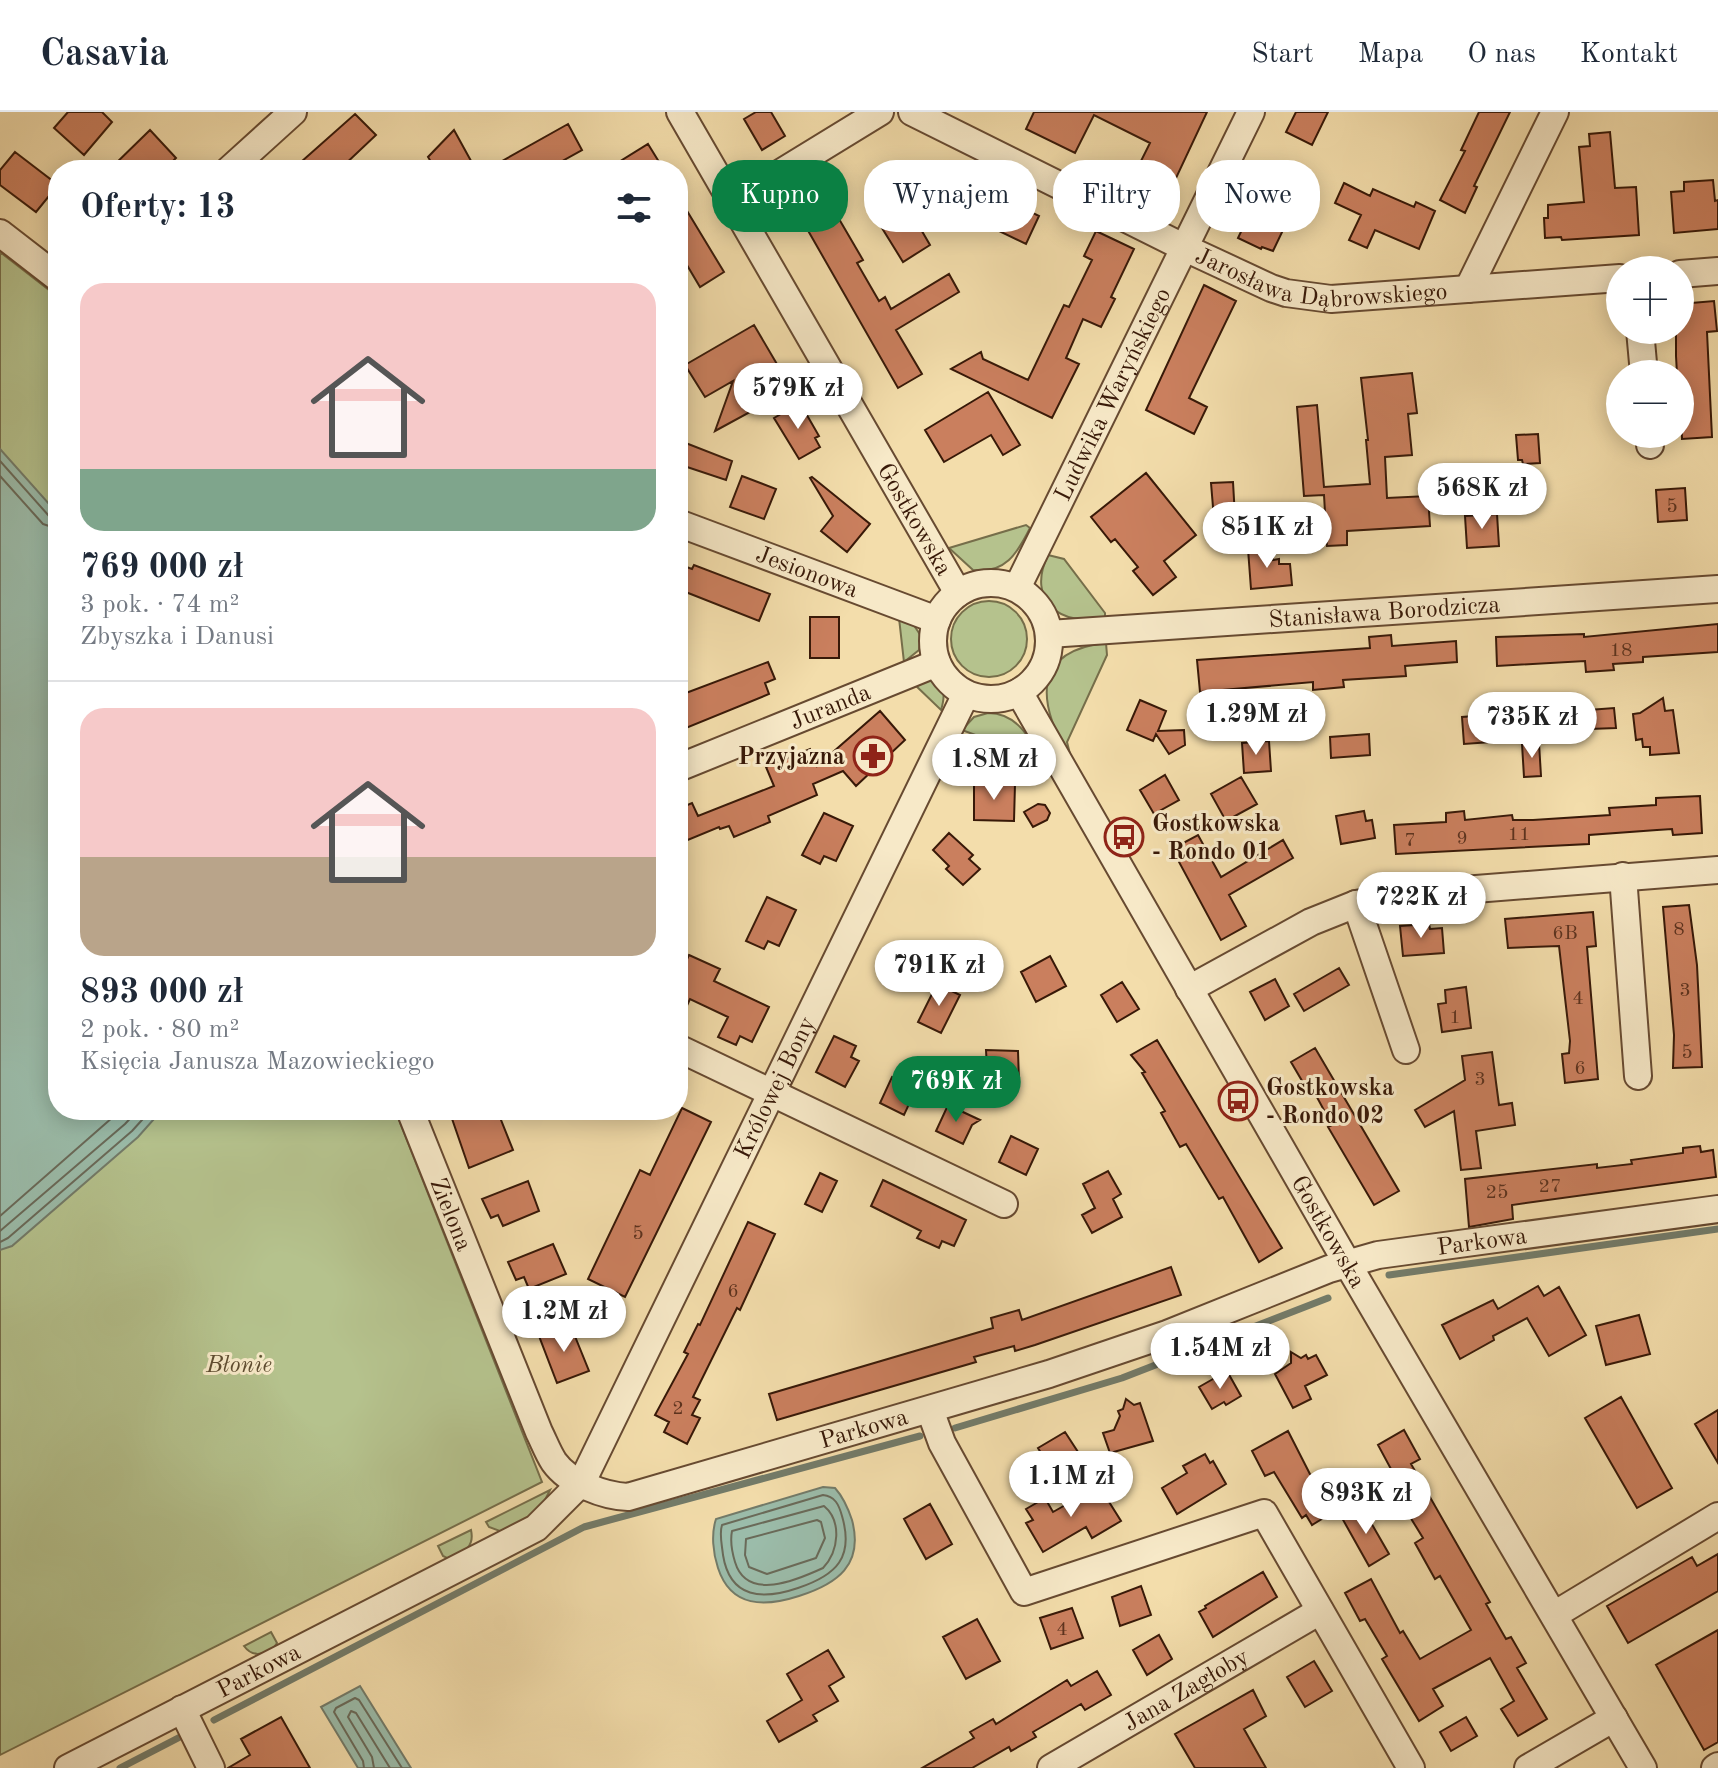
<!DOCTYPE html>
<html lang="pl">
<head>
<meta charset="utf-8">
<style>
	body { margin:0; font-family:"Old Standard TT",serif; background:#f2f2f3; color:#1f2937; height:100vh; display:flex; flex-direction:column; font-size:30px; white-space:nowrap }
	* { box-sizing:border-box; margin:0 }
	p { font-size:26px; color:#747a83 }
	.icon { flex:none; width:44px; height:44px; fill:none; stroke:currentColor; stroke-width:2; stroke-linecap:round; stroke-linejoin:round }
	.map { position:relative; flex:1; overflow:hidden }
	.drawer { position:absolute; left:48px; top:48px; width:640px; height:960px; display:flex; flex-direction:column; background:#fff; border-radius:32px; box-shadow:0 4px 20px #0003 }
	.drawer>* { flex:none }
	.top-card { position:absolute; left:712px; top:48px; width:760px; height:72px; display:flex; gap:16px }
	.fabs { position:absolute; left:1606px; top:144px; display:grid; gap:16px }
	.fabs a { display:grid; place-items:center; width:88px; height:88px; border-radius:50%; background:#fff; box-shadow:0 4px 20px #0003; font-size:40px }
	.price { position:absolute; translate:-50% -68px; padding:0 18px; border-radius:28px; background:#fff; color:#222; font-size:26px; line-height:52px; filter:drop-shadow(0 2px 4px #0008) }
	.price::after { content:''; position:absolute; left:50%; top:48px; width:24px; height:18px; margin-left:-12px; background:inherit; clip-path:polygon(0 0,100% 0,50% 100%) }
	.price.active { background:#0b8043; color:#fff }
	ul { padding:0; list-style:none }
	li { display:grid; align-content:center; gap:16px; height:424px; padding:0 32px }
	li+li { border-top:2px solid #e0e1e3 }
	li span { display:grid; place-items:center; height:248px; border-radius:24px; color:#555 }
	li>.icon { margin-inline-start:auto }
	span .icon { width:144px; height:144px; fill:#fffc; stroke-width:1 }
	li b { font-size:34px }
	h2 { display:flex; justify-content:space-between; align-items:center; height:96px; padding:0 32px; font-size:34px }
	.pill { padding:0 28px; border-radius:32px; background:#fff; box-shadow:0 4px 20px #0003; font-size:28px; line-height:72px }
	.pill.active { background:#0b8043; color:#fff }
	header { display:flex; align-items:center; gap:48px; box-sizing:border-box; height:112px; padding:0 40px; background:#fff; border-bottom:2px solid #e0e1e3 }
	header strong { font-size:38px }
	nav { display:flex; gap:44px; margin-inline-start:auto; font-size:28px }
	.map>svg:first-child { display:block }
</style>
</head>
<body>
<header>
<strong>Casavia</strong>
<nav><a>Start</a><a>Mapa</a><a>O nas</a><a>Kontakt</a></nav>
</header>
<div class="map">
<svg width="1718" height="1656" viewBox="0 0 1718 1656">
	<rect width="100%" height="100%" fill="#f3ddab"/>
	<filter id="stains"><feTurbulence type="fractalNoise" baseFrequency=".0025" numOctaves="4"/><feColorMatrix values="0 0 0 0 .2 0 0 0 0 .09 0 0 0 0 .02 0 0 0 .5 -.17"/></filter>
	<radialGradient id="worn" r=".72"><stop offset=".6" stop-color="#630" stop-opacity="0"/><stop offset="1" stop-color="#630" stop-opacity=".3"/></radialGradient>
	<path fill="#b5c28d" stroke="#766e4a" stroke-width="2" d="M0,140L58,185V998H395L542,1370L0,1643Z
		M1026,413L1030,416C1017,442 1005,462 973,458L949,436Z
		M1048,443L1064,447L1105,501V505C1060,516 1026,488 1048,443Z
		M951 527a38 38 0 1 1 76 0a38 38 0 1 1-76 0Z
		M899,506L913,512L921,524L919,538L904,550Z
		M1106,531L1107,543L1067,630L1070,642L1068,643C1038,591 1031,539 1106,531Z
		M932,566C946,573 945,585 941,598L912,570Z
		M988,601C1020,601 1032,631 1046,656L1043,657L1035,645L962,618L974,605Z
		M550,1378L541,1396L505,1421L489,1415L486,1410Z
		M471,1418C475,1436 463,1440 449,1447L443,1444L438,1434Z
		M271,1520L277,1531L273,1537C262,1543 252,1545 244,1534Z"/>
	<path fill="#9bbcaa" stroke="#737b69" stroke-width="2" d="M0,337L58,402V998H162L138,1025L12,1134L0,1138Z
		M823,1375L835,1376C844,1386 848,1396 852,1408C864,1453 837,1472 799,1484C765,1495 731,1496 718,1456C713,1441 711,1422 716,1407Z
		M360,1574L411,1656H358L321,1595Z"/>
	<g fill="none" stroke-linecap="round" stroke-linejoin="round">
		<path stroke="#6a6a59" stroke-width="2" d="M0,349L49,404L58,407
			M0,364L43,412L58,417
			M0,1104L121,998
			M0,1119L125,1012L138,998
			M0,1130L8,1126L132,1019L151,998
			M823,1383C835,1384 839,1393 842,1404C854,1445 837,1463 798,1476C763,1488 730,1487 723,1443C722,1433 719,1422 722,1413Z
			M824,1394C842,1409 839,1439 823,1456C797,1468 747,1490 735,1450C732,1440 730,1429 732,1419Z
			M817,1408L821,1410L825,1426L816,1446L767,1462L749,1455L745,1443L746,1427Z
			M364,1656L363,1649L334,1600L336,1596L355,1586L359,1588L402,1656
			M374,1656L372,1645L348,1605L351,1599L356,1601L390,1656"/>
		<path stroke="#737b69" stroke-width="7" d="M1389,1163L1718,1117
			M955,1316L1122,1266L1328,1186
			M214,1608L584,1415L920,1324
			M120,1656L182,1624"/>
	</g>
	<path fill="#ca7f5e" stroke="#381908" stroke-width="2" d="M68,0H102L112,10L84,43L54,16Z
		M756,0H771L785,24L762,38L744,7Z
		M1034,0H1207L1169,81L1134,63L1150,31L1094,3L1075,41L1026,17Z
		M1296,0H1328L1312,33L1286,20Z
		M1479,0H1510L1474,74L1477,75L1465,101L1440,88L1465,39L1461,38Z
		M355,2L376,23L339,58H292Z
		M568,12L582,38L546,58H486Z
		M150,18L176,46L164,58H109Z
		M454,18L476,58H436L428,45Z
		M1610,20L1615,76L1636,75L1639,123L1562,128L1561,125L1545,126L1544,106H1548V93L1584,90L1579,35L1590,34L1589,22Z
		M648,32L664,58H606Z
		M15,40L58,73L36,100L0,73V58Z
		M1266,50L1291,62L1268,109L1284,116L1273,139L1262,135L1261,137L1238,126L1258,84L1252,80Z
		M956,51L982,64L964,102L938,90Z
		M1713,68L1715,89L1718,88V117L1674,121L1671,80L1684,79V70Z
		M818,71L863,148L857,151L879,189L885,185L891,197L949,162L959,180L896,218L922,262L898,276L790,87Z
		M1344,71L1370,84L1373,77L1414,95L1416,90L1435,99L1419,137L1375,118L1367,136L1349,128L1361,103L1335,91Z
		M898,78L930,133L903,150L869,95Z
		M678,84L724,160L700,175L678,138Z
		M1011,90L1039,104L1026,132L997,118Z
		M1096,119L1134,137L1111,185L1115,187L1101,215L1083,207L1066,246L1079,252L1052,306L951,257L981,240L983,247L1028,268L1064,193L1069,195L1092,148L1084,144Z
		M1204,173L1236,189L1189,286L1207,295L1194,322L1146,298Z
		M1714,189L1717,219L1707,220L1712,325L1682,327L1680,262H1677L1676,244V218H1680V192Z
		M754,213L781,259L752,276L763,293L715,319L733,269L705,285L685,253Z
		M1412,261L1417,301L1408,302L1412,343L1385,345L1387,386L1428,384L1430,414L1347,419V433L1327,434L1324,383L1304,384L1297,295L1317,293L1324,375L1370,372L1366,328H1368L1361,266Z
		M988,280L1020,333L1003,343L991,323L944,350L925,318Z
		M800,291L819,324L815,326L820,335L799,347L774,306Z
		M1538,322L1540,351L1523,352L1522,348H1518L1516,323Z
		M678,328L732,349L726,368L678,352Z
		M1146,361L1196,423L1164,449L1176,465L1153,483L1133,459L1138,455L1115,427L1111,430L1091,405Z
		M742,364L776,377L764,407L730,395Z
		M812,365L870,412L847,440L821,419L833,404L810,366Z
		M1233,370L1235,405L1214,407L1211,371Z
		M1685,376L1687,408L1658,410L1656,378Z
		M1497,402L1499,434L1467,436L1465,404Z
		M1271,435L1273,448L1279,447V452H1290L1292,473L1251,477L1248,437Z
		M678,452L692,457L694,453L770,482L759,509L678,477Z
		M810,505H839V546H810Z
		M1718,512V540L1643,545V550L1613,552L1614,558L1586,560L1585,549L1497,554L1496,525L1584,522V525Z
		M1391,523L1392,534L1456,529L1457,550L1405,554L1406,564L1343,568L1344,575L1313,578V570L1200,580L1197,548L1370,536L1369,525Z
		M768,550L775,567L765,571L769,582L686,616L678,596V584Z
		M1663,586L1665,599L1673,598L1679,641L1650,643V635H1643L1642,627L1636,628L1633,602L1640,601Z
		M1140,588L1166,599L1158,619L1184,618L1185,633L1169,642L1156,622L1153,629L1127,618Z
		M1614,596L1616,616L1590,617L1589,598Z
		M880,599L905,628L856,674L843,659L813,672L817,683L768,704L770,710L734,725L729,714L720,717L719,715L678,732V697L692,691L698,704L774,674L766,655L810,637L817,654Z
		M1490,603L1491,630L1464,632L1462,605Z
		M1369,622L1370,643L1331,646L1330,625Z
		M1269,629L1271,659L1244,661L1242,631Z
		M1539,631L1541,664L1524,665L1522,632Z
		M1165,663L1179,688L1154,702L1140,678Z
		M1241,665L1257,692L1226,709L1211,682Z
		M974,671L1015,672L1014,709L974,708Z
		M1700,684L1702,721L1673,723L1672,717L1657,718L1589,723V732L1396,742L1394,713L1446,710V701L1464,699L1465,708L1512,703L1513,708H1533L1610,703L1609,696L1656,693V686Z
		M1038,692L1045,693L1050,701L1047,708L1033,715L1024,700Z
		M1364,699L1366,709L1372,708L1375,726L1341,732L1336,704Z
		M824,701L853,714L836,749L824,744L820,752L802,743Z
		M949,721L973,743L969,747L980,757L963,773L946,757L949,754L933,738Z
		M1198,723L1221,765L1283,728L1293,746L1229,783L1246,814L1221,828L1172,737Z
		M767,785L796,798L779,834L768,829L764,837L746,829Z
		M1689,793L1697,853L1702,955L1673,956L1674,923L1663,795Z
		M1593,800L1596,834L1587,835L1598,967L1565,971L1562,942L1569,941L1570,929L1559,834L1508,836L1505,807Z
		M1429,812L1430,817L1442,816L1444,841L1403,844L1400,814Z
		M689,843L720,857L714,869L769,895L752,930L740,924L736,933L718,925L728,905L690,887L678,913V866Z
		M1050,844L1066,874L1036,890L1021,860Z
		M1339,856L1349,873L1304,899L1294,882Z
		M1275,867L1289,894L1265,908L1250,880Z
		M1122,870L1139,897L1117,910L1101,883Z
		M937,872L960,883L941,921L918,910Z
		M1466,875L1471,916L1442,920L1438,892L1446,891L1445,878Z
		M834,924L856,934L851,945L859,949L845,975L816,960Z
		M1157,928L1282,1136L1259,1150L1223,1085L1219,1087L1186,1032L1180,1035L1161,1001L1165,999L1142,961L1145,960L1131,943Z
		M1315,936L1399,1079L1374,1093L1328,1015L1332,1013L1312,976L1308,979L1291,950Z
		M986,938L1018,939L1019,970L992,971L991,959L987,956Z
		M1492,940L1499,993L1512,991L1515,1013L1476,1019L1481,1056L1461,1058L1454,999L1425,1015L1415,998L1465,968L1462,944Z
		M892,965L916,977L904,1003L880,991Z
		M948,993L980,1008L972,1013L963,1032L936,1019Z
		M682,996L711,1010L625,1185L588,1167L640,1058L650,1063Z
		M449,998H497L513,1038L469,1056Z
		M1011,1024L1038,1037L1026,1063L999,1050Z
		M1700,1034L1701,1040L1713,1038L1716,1065L1512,1093L1513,1107L1469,1115L1465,1067L1597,1052V1056L1632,1052L1631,1048L1683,1041V1036Z
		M1108,1059L1121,1082L1113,1087L1122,1105L1092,1121L1082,1103L1095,1096L1083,1072Z
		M820,1061L837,1069L822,1100L805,1092Z
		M883,1068L966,1108L954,1134L942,1129L939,1136L917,1126L921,1119L871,1094Z
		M528,1069L539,1099L503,1114L498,1103L491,1106L482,1087Z
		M748,1110L775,1122L740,1198L737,1196L693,1285L700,1288L692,1303L700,1306L687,1332L664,1320L669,1310L655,1303L688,1242L684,1240L698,1212L700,1213Z
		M553,1132L566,1162L529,1177L524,1165L516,1168L508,1150Z
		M1171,1155L1181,1183L1035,1233L1015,1239L1014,1234L974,1245L976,1250L777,1308L769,1282L993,1216L991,1206L1019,1198L1022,1208Z
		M1538,1174L1544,1184L1559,1175L1586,1223L1549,1244L1527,1206L1493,1224L1494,1228L1460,1247L1442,1213L1493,1188L1498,1197Z
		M1639,1203L1650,1242L1606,1253L1596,1214Z
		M570,1212L589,1259L557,1271L539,1224Z
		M1291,1240L1301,1246L1306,1243L1308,1247L1316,1243L1327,1263L1305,1274L1311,1287L1293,1296L1275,1262L1291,1251Z
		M1227,1259L1241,1284L1226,1293L1224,1290L1212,1297L1199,1275Z
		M1621,1285L1672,1376L1637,1396L1585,1306Z
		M1126,1287L1134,1293L1140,1291L1153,1329L1110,1341L1103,1321L1114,1318L1120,1304L1118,1299L1123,1297Z
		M1718,1298V1351L1695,1312Z
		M1404,1318L1420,1347L1411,1352L1490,1490L1486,1492L1506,1527L1511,1525L1526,1551L1517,1556L1547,1607L1518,1624L1501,1597L1514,1589L1490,1546L1433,1577L1443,1594L1419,1609L1382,1547L1387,1544L1365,1507L1360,1509L1345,1481L1371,1467L1400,1521L1403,1519L1420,1547L1471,1518L1440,1464L1435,1467L1415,1431L1423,1426L1399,1387L1405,1383L1378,1333Z
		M1288,1319L1313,1368L1323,1362L1343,1394L1312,1413L1306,1403L1302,1406L1274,1360L1265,1364L1252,1339Z
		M1065,1320L1078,1340L1051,1357L1038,1336Z
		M1205,1342L1210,1351L1213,1349L1226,1372L1177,1402L1162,1376L1187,1361L1183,1354Z
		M1099,1374L1121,1409L1092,1426L1086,1415L1043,1440L1026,1411L1033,1408L1026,1397L1045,1386L1053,1400Z
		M930,1392L952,1432L926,1447L904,1407Z
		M1362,1395L1389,1442L1369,1454L1342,1406Z
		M1718,1442V1479L1628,1531L1607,1494L1692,1445L1697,1454Z
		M1263,1460L1277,1485L1213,1525L1199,1500L1206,1496L1205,1494Z
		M1141,1474L1151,1503L1120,1514L1112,1485Z
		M1072,1496L1083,1526L1051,1537L1040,1506Z
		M977,1507L1000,1549L966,1567L943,1525Z
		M1718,1518V1630L1704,1638L1656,1553Z
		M1159,1523L1172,1547L1147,1563L1133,1538Z
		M828,1538L844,1565L829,1574L838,1589L813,1603L817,1609L779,1630L767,1609L802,1588L787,1562Z
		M1314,1549L1332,1579L1305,1595L1287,1565Z
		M1097,1559L1111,1583L1085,1598L1081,1592L1033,1620L1036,1625L1011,1639L1009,1635L972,1656H922L974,1626L970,1620L993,1607L996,1612L1067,1568L1071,1574Z
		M1253,1578L1266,1604L1244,1617L1266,1656H1195L1175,1622Z
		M281,1605L310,1656H228L250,1643L241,1627Z
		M1466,1605L1477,1624L1451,1639L1440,1620Z"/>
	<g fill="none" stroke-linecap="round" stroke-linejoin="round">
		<defs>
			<g id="minor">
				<path id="s1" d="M680,0L958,481"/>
				<path id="s2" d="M912,0L1185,136L1271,176L1286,181L1331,187L1620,166"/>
				<path d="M229,58L293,0"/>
				<path d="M733,90L880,0"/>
				<path d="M0,121L58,166"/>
				<path d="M1680,162L1718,159"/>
				<path d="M1468,177L1555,0"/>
				<path d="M1640,218L1644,262"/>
				<path d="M1649,322L1650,333"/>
				<path id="s3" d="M678,411L937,508"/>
				<circle cx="991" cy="529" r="58"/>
				<path id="s4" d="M1017,476L1251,0"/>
				<path id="s5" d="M1049,522L1718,477"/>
				<path id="s6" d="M1019,580L1347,1151L1643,1656"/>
				<path id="s7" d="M678,656L937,551"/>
				<path d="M1623,764L1638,964"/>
				<path d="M1356,792L1406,938"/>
				<path d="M1189,877L1311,810L1356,792L1412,782L1718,758"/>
				<path d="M678,936L1004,1092"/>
				<path id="s8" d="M410,998L539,1320C544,1330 548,1341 554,1350C569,1371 604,1384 628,1385L1049,1262L1167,1222L1329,1157L1378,1143L1718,1097"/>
				<path d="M930,1298L942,1331L1024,1480L1264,1401L1411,1656"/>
				<path d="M1554,1503L1718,1404"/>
				<path d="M182,1597L211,1656"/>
				<path id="s9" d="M68,1656L536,1416L582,1370L966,582"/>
				<path id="s10" d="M1051,1656L1320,1499"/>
				<path d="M1528,1656L1614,1606"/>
				<path d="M1715,1656L1718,1654"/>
			</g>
		</defs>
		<use href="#minor" stroke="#674a31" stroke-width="30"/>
		<use href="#minor" stroke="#f7e9c8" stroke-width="26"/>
	</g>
	<defs>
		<symbol id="pharmacy-ring" viewBox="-11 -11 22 22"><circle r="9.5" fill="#f7e9c8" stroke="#8f2418" stroke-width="1.5"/><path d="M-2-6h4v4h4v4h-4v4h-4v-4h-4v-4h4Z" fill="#8f2418"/></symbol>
		<symbol id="bus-ring" viewBox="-11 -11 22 22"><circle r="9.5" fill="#f7e9c8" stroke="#8f2418" stroke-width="1.5"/><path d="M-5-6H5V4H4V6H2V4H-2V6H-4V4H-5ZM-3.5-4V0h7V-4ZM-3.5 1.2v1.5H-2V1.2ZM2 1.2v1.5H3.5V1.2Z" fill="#8f2418"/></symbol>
	</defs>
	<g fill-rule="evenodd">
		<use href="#pharmacy-ring" x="851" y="622" width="44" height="44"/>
		<use href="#bus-ring" x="1102" y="703" width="44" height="44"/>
		<use href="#bus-ring" x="1216" y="967" width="44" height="44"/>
	</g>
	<g text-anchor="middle" stroke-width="6" stroke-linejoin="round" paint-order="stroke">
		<g font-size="20" fill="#5c321e">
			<text x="1672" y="400">5</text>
			<text x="1621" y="544">18</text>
			<text x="1519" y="728">11</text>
			<text x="1462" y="732">9</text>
			<text x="1410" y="734">7</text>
			<text x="1679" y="823">8</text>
			<text x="1565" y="827">6B</text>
			<text x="1685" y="884">3</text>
			<text x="1578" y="892">4</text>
			<text x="1455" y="911">1</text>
			<text x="1687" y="946">5</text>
			<text x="1580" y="962">6</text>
			<text x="1480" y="973">3</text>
			<text x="1550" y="1080">27</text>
			<text x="1497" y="1086">25</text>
			<text x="638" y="1127">5</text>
			<text x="733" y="1185">6</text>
			<text x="678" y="1302">2</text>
			<text x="1062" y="1523">4</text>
		</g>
		<g font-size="24" fill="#381908" stroke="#f7e9c8">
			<text dy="8" stroke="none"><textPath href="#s2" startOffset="448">Jarosława Dąbrowskiego</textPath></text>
			<text dy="8" stroke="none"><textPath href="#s4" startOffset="216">Ludwika Waryńskiego</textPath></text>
			<text dy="8" stroke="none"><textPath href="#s1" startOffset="470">Gostkowska</textPath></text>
			<text dy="8" stroke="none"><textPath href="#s3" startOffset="138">Jesionowa</textPath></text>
			<text dy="8" stroke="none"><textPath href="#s5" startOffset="336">Stanisława Borodzicza</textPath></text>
			<text dy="8" stroke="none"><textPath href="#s7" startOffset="164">Juranda</textPath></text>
			<text dy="8" stroke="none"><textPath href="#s9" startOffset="1030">Królowej Bony</textPath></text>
			<text dy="8" stroke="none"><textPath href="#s8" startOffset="112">Zielona</textPath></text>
			<text dy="8" stroke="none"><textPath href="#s6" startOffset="622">Gostkowska</textPath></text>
			<text dy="8" stroke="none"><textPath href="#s8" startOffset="1358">Parkowa</textPath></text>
			<text dy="8" stroke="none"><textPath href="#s8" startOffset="710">Parkowa</textPath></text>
			<text dy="8" stroke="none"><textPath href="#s9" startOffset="214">Parkowa</textPath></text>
			<text dy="8" stroke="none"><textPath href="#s10" startOffset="156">Jana Zagłoby</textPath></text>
		</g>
		<g font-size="24" font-weight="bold" fill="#381908" stroke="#f7e9c8" text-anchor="start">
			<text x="845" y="652" text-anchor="end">Przyjazna</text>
			<text x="1152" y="719">Gostkowska<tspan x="1152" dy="28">- Rondo 01</tspan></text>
			<text x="1266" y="983">Gostkowska<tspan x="1266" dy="28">- Rondo 02</tspan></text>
		</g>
		<g font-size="24" font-style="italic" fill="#5e4c30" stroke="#f7e9c8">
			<text x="239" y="1260">Błonie</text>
		</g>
	</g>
	<rect width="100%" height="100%" filter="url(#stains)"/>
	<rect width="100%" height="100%" fill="url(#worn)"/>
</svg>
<div class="fabs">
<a>+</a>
<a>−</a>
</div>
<b class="price" style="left:798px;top:319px">579K zł</b>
<b class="price" style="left:1482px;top:419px">568K zł</b>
<b class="price" style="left:1267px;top:458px">851K zł</b>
<b class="price" style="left:1256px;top:645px">1.29M zł</b>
<b class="price" style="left:1532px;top:648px">735K zł</b>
<b class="price" style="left:994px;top:690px">1.8M zł</b>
<b class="price" style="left:1421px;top:828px">722K zł</b>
<b class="price" style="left:939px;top:896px">791K zł</b>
<b class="price active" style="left:956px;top:1012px">769K zł</b>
<b class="price" style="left:564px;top:1242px">1.2M zł</b>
<b class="price" style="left:1220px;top:1279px">1.54M zł</b>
<b class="price" style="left:1071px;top:1407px">1.1M zł</b>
<b class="price" style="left:1366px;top:1424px">893K zł</b>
<div class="top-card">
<a class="pill active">Kupno</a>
<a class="pill">Wynajem</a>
<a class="pill">Filtry</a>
<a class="pill">Nowe</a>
</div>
<section class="drawer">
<h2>Oferty: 13<svg class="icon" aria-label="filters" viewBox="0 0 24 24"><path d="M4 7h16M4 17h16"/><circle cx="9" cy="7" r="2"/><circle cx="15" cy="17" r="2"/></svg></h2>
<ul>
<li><span style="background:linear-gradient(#f6c9c9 75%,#7fa58c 0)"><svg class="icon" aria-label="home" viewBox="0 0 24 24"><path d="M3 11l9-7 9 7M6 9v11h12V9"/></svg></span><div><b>769 000 zł</b><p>3 pok. · 74 m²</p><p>Zbyszka i Danusi</p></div></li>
<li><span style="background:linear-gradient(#f6c9c9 60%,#b9a48a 0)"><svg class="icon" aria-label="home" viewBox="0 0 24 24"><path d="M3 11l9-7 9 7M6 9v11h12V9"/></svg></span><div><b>893 000 zł</b><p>2 pok. · 80 m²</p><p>Księcia Janusza Mazowieckiego</p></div></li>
</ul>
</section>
</div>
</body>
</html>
